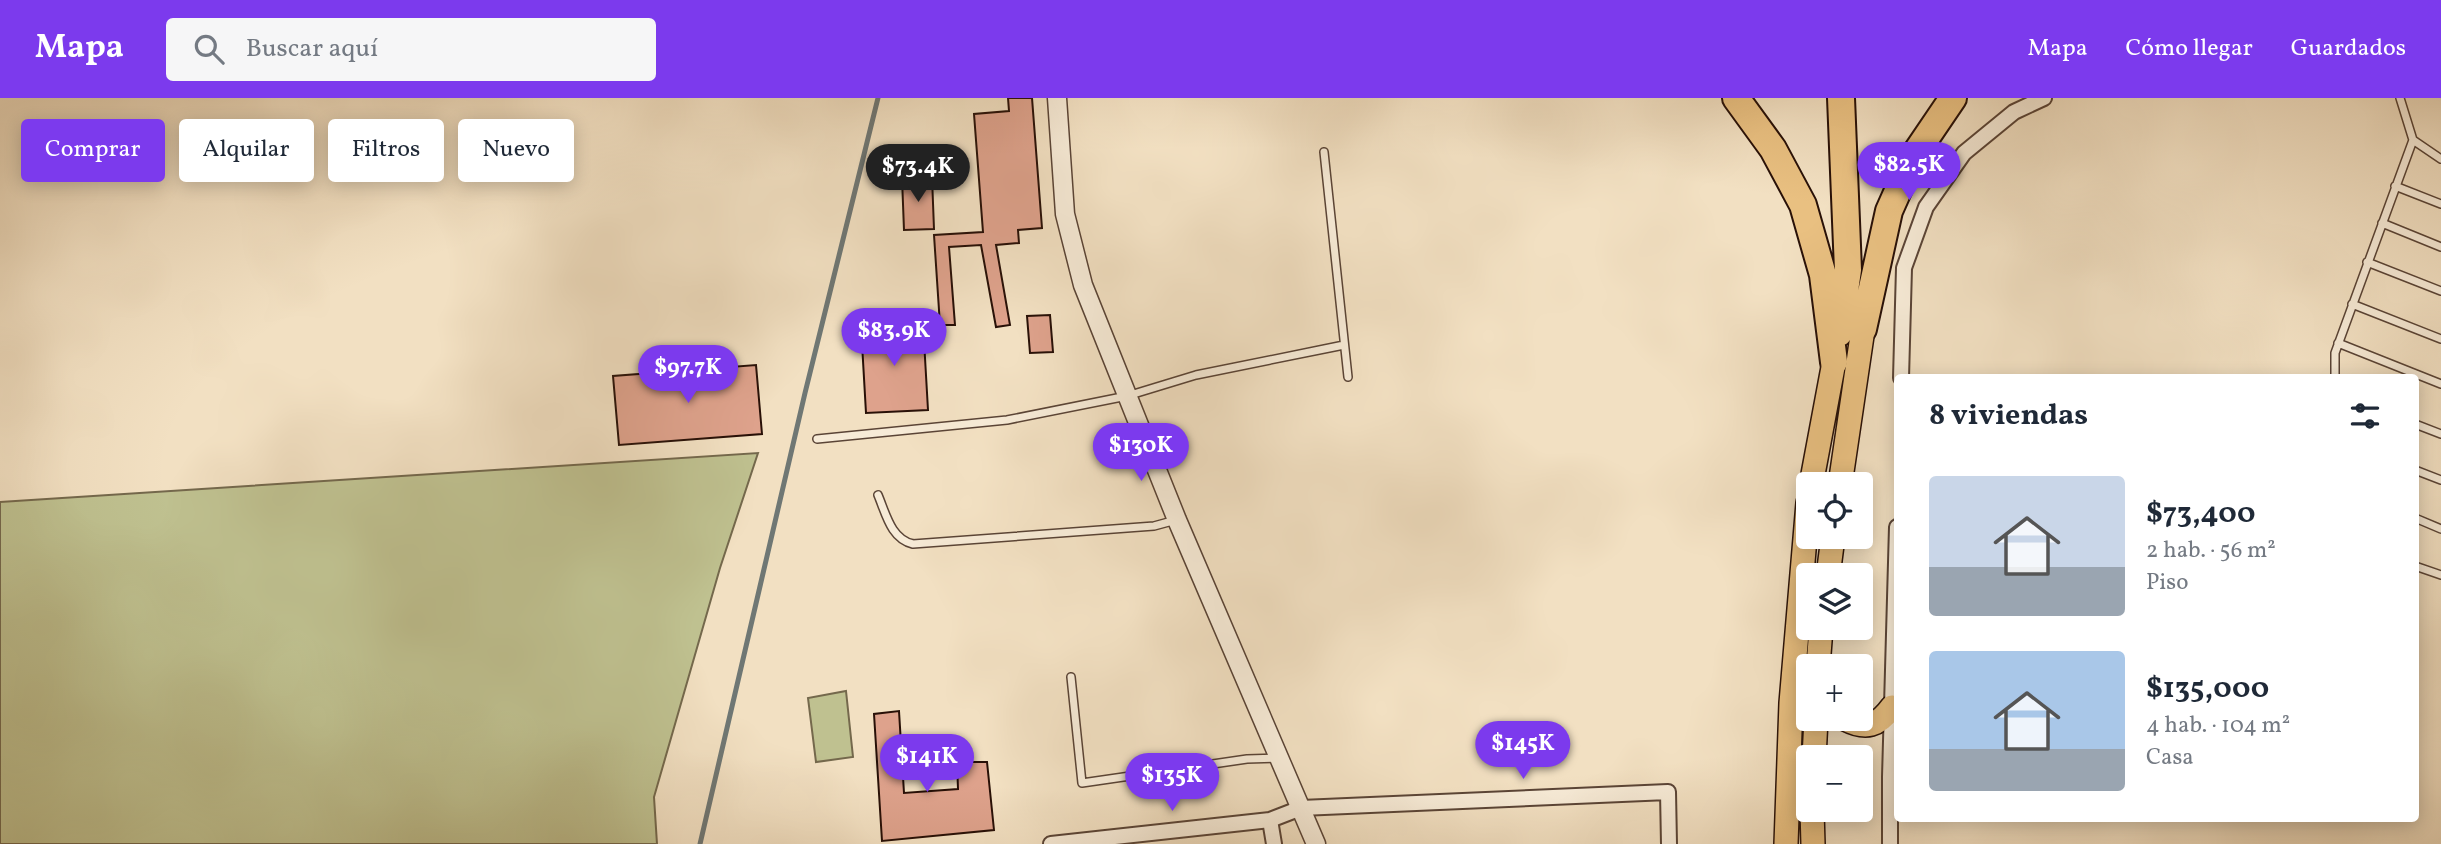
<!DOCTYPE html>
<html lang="es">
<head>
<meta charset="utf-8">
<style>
	body { margin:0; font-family:Vollkorn,serif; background:#f6f6f7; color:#1f2937; height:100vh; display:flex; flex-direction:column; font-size:26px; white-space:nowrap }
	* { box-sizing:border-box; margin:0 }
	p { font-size:23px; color:#747a83 }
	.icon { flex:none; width:38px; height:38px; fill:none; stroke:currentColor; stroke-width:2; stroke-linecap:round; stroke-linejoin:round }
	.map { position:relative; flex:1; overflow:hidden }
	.drawer { position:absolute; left:1894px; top:276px; width:525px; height:448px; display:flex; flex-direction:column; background:#fff; border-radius:7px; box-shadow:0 4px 18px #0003 }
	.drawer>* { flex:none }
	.banner { position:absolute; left:21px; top:21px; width:665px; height:63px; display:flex; gap:14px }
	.buttons { position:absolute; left:1796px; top:374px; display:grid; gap:14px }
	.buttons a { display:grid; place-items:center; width:77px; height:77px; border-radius:7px; background:#fff; box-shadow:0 4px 18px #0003; font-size:35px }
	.price { position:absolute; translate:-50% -60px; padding:0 16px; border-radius:24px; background:#7c3aed; color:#fff; font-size:23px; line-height:46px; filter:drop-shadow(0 2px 4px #0008) }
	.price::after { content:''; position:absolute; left:50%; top:42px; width:21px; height:16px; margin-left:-10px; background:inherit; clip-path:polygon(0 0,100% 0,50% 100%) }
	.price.selected { background:#222; color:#fff }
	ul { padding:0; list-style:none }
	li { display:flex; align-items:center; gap:21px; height:175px; padding:0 35px }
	li span { display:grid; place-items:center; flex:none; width:196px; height:140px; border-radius:7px; color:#555 }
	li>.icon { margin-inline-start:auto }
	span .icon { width:84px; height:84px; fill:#fffc; stroke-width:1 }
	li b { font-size:30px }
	h2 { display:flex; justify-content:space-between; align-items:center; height:84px; padding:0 35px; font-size:30px }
	.tag { padding:0 24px; border-radius:7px; background:#fff; box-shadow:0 4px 18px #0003; font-size:24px; line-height:63px }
	.tag.selected { background:#7c3aed; color:#fff }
	header { display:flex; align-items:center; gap:42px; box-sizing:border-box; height:98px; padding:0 35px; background:#7c3aed; color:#fff }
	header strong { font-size:33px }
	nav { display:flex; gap:38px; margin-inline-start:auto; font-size:24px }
	.search { width:490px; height:63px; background:#f6f6f7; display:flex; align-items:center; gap:18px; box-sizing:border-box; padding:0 24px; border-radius:7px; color:#747a83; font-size:26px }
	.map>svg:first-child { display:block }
</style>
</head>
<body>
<header>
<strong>Mapa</strong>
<div class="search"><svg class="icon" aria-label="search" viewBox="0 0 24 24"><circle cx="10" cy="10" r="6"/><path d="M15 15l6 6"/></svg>Buscar aquí</div>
<nav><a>Mapa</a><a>Cómo llegar</a><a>Guardados</a></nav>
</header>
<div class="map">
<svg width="2441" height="746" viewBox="0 0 2441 746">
	<rect width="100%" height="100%" fill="#f2e0c2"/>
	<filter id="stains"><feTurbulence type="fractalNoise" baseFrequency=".00286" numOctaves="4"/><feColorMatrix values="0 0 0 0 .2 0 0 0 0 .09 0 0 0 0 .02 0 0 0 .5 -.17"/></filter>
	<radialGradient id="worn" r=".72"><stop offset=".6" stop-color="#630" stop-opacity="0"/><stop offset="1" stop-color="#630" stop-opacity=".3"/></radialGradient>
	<path fill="#bfc190" stroke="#74684c" stroke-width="2" d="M758,355L720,470L654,699L657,746H0V404Z
		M846,593L853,659L816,664L808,600Z"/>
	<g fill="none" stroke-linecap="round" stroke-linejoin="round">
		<path stroke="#6f7774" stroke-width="5" d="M700,746L805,295L878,0"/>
	</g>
	<path fill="#dea28c" stroke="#281007" stroke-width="2" d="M1008,0H1032L1042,130L1018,132L1019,145L996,147L1010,227L996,229L981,147L949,149L955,227H940L934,137L983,134L974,16L1009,13Z
		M932,79L934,131L904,132L902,80Z
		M1050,217L1053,254L1030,255L1027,218Z
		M923,225L928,312L866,315L861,228Z
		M756,267L762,336L619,347L613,278Z
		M899,613L904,695L958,691L957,664H987L994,732L882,743L874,616Z"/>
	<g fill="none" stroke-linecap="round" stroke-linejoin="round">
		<defs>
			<path id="service" d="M2413,42L2441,61
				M1324,54L1348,279
				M2395,88L2441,106
				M2382,125L2441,149
				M2367,164L2441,193
				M2352,206L2441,241
				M2338,245L2441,286
				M2335,280V255L2413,42L2400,0
				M2415,326L2441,336
				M817,341L1007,322L1127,298L1196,277L1344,247
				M2415,372L2441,382
				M878,397C886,416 891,441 913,446L1154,428L1176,422
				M2415,420L2441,431
				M2415,468L2441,477
				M1071,579L1082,685L1247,661L1279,660"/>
			<path id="minor" d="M1901,280L1904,170L1926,109L1964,55L2014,14L2044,0
				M1270,722L1274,746
				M1051,746L1270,722L1301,710L1668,694L1669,746
				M1890,746V679L1897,429"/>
			<path id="tertiary" d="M1057,0L1065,116L1083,187L1177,422L1316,746"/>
			<path id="primary" d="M1811,387L1834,264
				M1840,387L1863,231
				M1828,478L1833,439
				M1818,569L1821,530
				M1845,621C1866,632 1878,628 1892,609
				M1814,660L1816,621
				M1812,712L1813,746
				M1786,746L1791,605L1808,405"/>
			<path id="motorway" d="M1736,0L1773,51L1803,107L1823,177L1834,264
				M1863,231L1889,113L1913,59L1953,0
				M1839,235L1848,172L1841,0"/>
		</defs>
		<use href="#service" stroke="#5a4436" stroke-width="10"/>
		<use href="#minor" stroke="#5a4436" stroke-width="18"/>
		<use href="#tertiary" stroke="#5a4436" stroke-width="21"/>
		<use href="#primary" stroke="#281007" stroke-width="26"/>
		<use href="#motorway" stroke="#281007" stroke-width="30"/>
		<use href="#service" stroke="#f7ebd7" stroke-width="7"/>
		<use href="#minor" stroke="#f7ebd7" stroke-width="14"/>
		<use href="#tertiary" stroke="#f7ebd7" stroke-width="18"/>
		<use href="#primary" stroke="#e9c081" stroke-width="23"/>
		<use href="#motorway" stroke="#e9c081" stroke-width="26"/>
	</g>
	<rect width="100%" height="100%" filter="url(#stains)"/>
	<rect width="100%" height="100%" fill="url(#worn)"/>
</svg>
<div class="buttons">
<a><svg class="icon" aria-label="locate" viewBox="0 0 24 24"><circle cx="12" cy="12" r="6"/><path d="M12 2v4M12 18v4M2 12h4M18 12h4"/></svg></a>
<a><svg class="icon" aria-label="layers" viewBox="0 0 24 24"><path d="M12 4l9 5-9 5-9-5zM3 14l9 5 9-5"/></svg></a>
<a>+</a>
<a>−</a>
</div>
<b class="price" style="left:1909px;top:104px">$82.5K</b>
<b class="price selected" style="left:918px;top:106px">$73.4K</b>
<b class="price" style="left:894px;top:270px">$83.9K</b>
<b class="price" style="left:688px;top:307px">$97.7K</b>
<b class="price" style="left:1141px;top:385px">$130K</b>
<b class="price" style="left:1523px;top:683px">$145K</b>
<b class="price" style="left:927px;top:696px">$141K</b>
<b class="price" style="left:1172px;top:715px">$135K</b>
<div class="banner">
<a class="tag selected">Comprar</a>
<a class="tag">Alquilar</a>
<a class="tag">Filtros</a>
<a class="tag">Nuevo</a>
</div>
<section class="drawer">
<h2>8 viviendas<svg class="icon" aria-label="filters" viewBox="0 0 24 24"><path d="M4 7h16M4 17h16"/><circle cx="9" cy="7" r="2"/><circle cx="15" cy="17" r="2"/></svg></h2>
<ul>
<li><span style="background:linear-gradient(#c9d6e8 65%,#9aa5b1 0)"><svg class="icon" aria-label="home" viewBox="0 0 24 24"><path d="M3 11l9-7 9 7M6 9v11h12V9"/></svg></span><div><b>$73,400</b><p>2 hab. · 56 m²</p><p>Piso</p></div></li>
<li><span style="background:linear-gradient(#a9c7e8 70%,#9aa5b1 0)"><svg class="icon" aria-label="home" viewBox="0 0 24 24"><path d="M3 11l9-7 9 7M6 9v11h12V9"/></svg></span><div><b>$135,000</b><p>4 hab. · 104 m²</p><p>Casa</p></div></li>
</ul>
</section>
</div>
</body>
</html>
